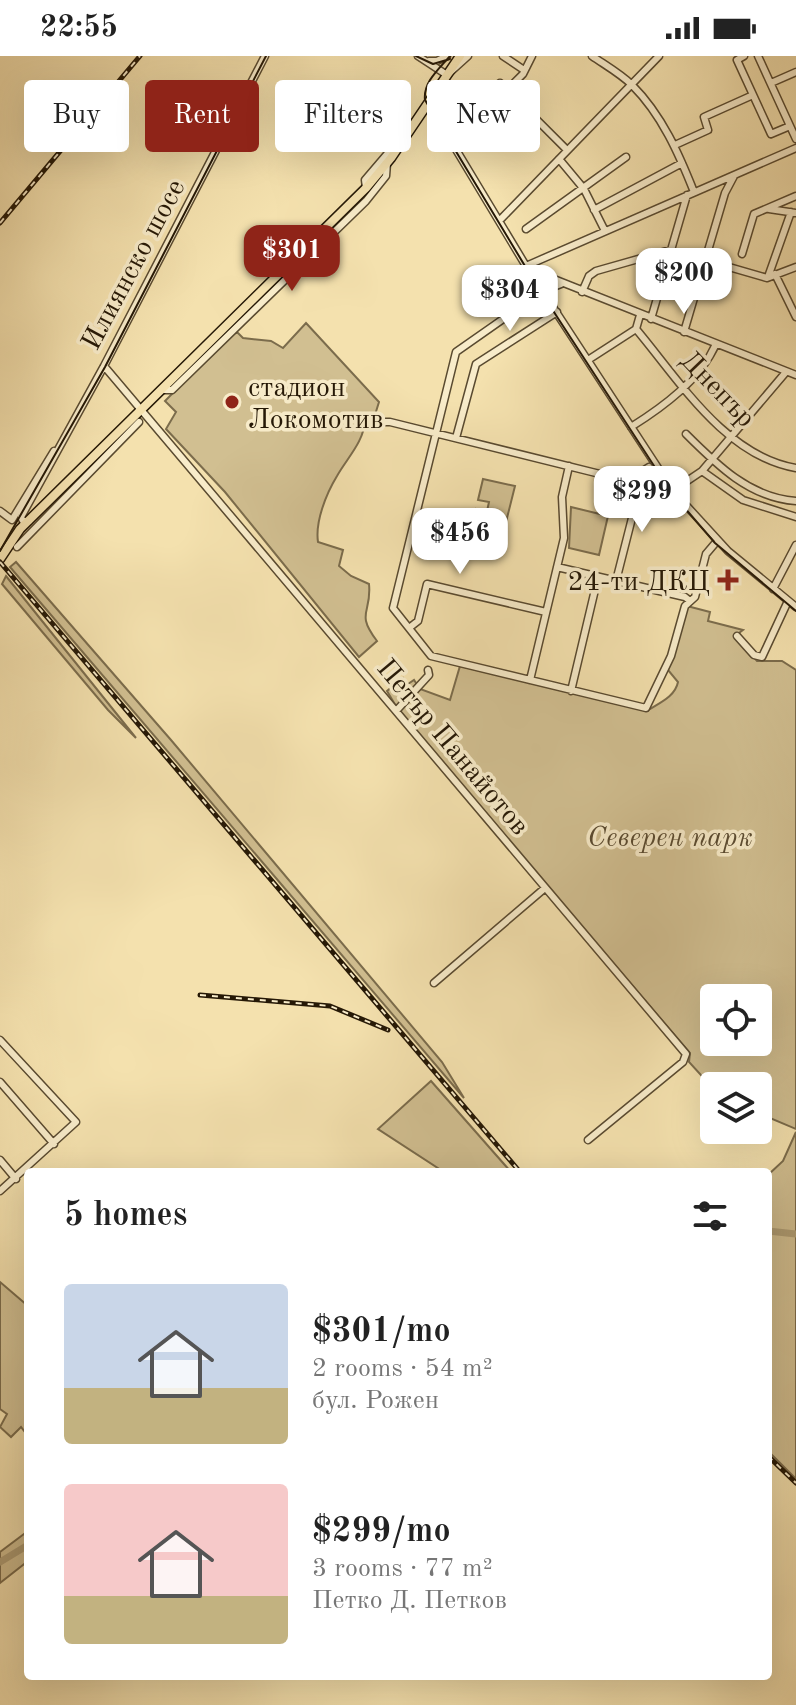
<!DOCTYPE html>
<html lang="en">
<head>
<meta charset="utf-8">
<style>
	body { margin:0; font-family:"Old Standard TT",serif; background:#f6f6f6; color:#222; height:100vh; display:flex; flex-direction:column; font-size:30px; white-space:nowrap }
	* { box-sizing:border-box; margin:0 }
	p { font-size:26px; color:#767676 }
	.icon { flex:none; width:44px; height:44px; fill:none; stroke:currentColor; stroke-width:2; stroke-linecap:round; stroke-linejoin:round }
	.map { position:relative; flex:1; overflow:hidden }
	.side { position:absolute; left:24px; top:1112px; width:748px; height:512px; display:flex; flex-direction:column; background:#fff; border-radius:8px; box-shadow:0 8px 32px #0002 }
	.side>* { flex:none }
	.banner { position:absolute; left:24px; top:24px; width:748px; height:72px; display:flex; gap:16px }
	.fabs { position:absolute; left:700px; top:928px; display:grid; gap:16px }
	.fabs a { display:grid; place-items:center; width:72px; height:72px; border-radius:8px; background:#fff; box-shadow:0 8px 32px #0002; font-size:40px }
	.price { position:absolute; translate:-50% -68px; padding:0 18px; border-radius:16px; background:#fff; color:#222; font-size:26px; line-height:52px; filter:drop-shadow(0 2px 4px #0008) }
	.price::after { content:''; position:absolute; left:50%; top:48px; width:24px; height:18px; margin-left:-12px; background:inherit; clip-path:polygon(0 0,100% 0,50% 100%) }
	.price.on { background:#8f2418; color:#fff }
	ul { padding:0; list-style:none }
	li { display:flex; align-items:center; gap:24px; height:200px; padding:0 40px }
	li span { display:grid; place-items:center; flex:none; width:224px; height:160px; border-radius:8px; color:#555 }
	li>.icon { margin-inline-start:auto }
	span .icon { width:96px; height:96px; fill:#fffc; stroke-width:1 }
	li b { font-size:34px }
	h2 { display:flex; justify-content:space-between; align-items:center; height:96px; padding:0 40px; font-size:34px }
	.chip { padding:0 28px; border-radius:8px; background:#fff; box-shadow:0 8px 32px #0002; font-size:28px; line-height:72px }
	.chip.on { background:#8f2418; color:#fff }
	.status { display:flex; justify-content:space-between; align-items:center; height:56px; padding:0 40px; background:#fff; direction:ltr }
	.status svg { height:22px; fill:currentColor }
	.map>svg:first-child { display:block }
</style>
</head>
<body>
<div class="status"><b>22:55</b><svg viewBox="0 0 49 12"><path d="M0 12V9h3v3zM5 12V6h3v6zM10 12V3h3v9zM15 12V0h3v12zM26 1h20v11H26zM47 4h2v5h-2z"/></svg></div>
<div class="map">
<svg width="796" height="1649" viewBox="0 0 796 1649">
	<rect width="100%" height="100%" fill="#f4e1ae"/>
	<filter id="stains"><feTurbulence type="fractalNoise" baseFrequency=".0025" numOctaves="4"/><feColorMatrix values="0 0 0 0 .2 0 0 0 0 .09 0 0 0 0 .02 0 0 0 .5 -.17"/></filter>
	<radialGradient id="worn" r=".72"><stop offset=".6" stop-color="#630" stop-opacity="0"/><stop offset="1" stop-color="#630" stop-opacity=".3"/></radialGradient>
	<path fill="#d1bf91" stroke="#7b6c4c" stroke-width="2" fill-rule="evenodd" d="M306,267L379,346L374,362L365,364C364,386 347,402 337,420C326,438 315,466 318,486L343,494L339,510L351,520L369,528C372,558 355,556 377,585L359,601L225,436L166,373L176,356L165,345L226,283L237,276L243,282L271,285L283,292Z
		M483,423L515,430L501,486L470,479L476,453L487,455L489,446L478,444Z
		M571,451L608,460L599,499L569,492Z
		M16,506L171,684L442,1006L464,1042L10,511Z
		M6,520L136,682L108,654L2,528Z
		M687,550L710,556L708,565L743,574L735,580L757,605H782L796,614V1073L758,1057V1030L710,1029L689,1006L690,997L403,662L387,635L403,622L408,628L414,624L420,633L450,644L460,610L647,655C659,647 675,641 678,626L668,614ZM714,942H758V986H714Z
		M431,1025L511,1116H444L378,1073Z
		M796,1076V1423L768,1395V1119L783,1105Z
		M0,1226L28,1250V1380L21,1371L11,1381L0,1371L7,1358L0,1353Z
		M28,1475V1505L0,1527V1496Z"/>
	<g fill="none" stroke-linecap="round" stroke-linejoin="round">
		<path stroke="#ae9d75" stroke-width="7" d="M768,1175L796,1178
			M0,1506L28,1489"/>
		<defs>
			<path id="minor" d="M418,0L447,19L468,0
				M503,0L524,14
				M592,0C605,9 621,18 632,29C662,59 679,98 694,136
				M744,0L737,4L771,78L790,70
				M758,0L796,83
				M429,5H437L447,0
				M500,27L567,94
				M771,27L796,16
				M507,34L523,18L532,0
				M428,47L526,210L673,435L728,495L796,551
				M675,89L708,74L704,61L753,39
				M559,103L584,133L605,175
				M366,132L365,124L412,69
				M769,153L796,157
				M594,154L682,107
				M499,165L659,0
				M526,173L626,101
				M742,198L754,158L796,140
				M526,210L796,92
				M531,214L796,319
				M775,218L796,261
				M768,221L791,156
				M561,228L543,235L456,296L393,552L431,600L646,652L671,600L685,550L695,541L706,498L717,485
				M582,236L589,220L596,215L670,194L767,222L796,211
				M640,259L636,273C679,324 725,400 796,412
				M651,263L687,139
				M684,276L725,137L734,120
				M588,304L636,273
				M104,310L686,998L683,1006L588,1084
				M163,334H172L366,145L386,120L387,107
				M365,366H390L612,421L619,430L649,411
				M631,371C663,351 700,324 716,288
				M686,378C717,409 750,442 796,445
				M456,382L476,308L557,256
				M702,415L743,444L796,461
				M0,455L12,464L54,395
				M29,465H23L21,461L104,310L265,0
				M17,491L139,366
				M557,511L685,541L690,545
				M616,525L632,462L702,415L786,316
				M773,533L796,489
				M409,572L418,565L427,528L546,556
				M737,580L754,599L762,601L788,545
				M530,624L564,482L562,441L569,410
				M571,635L598,521
				M396,655L429,619L428,614
				M434,927L545,832
				M0,984L76,1066L0,1135
				M0,1026L54,1088
				M0,1104L16,1123"/>
			<path id="major" d="M0,503L20,473L366,132L391,102L460,0"/>
		</defs>
		<use href="#minor" stroke="#594a30" stroke-width="9"/>
		<use href="#major" stroke="#251806" stroke-width="11"/>
		<use href="#minor" stroke="#f8ecca" stroke-width="6"/>
		<use href="#major" stroke="#f4e1ae" stroke-width="8"/>
		<path stroke="#251806" stroke-width="2" d="M416,0L433,8L450,3
			M450,0C439,13 423,26 425,44L537,230L671,436L715,487L796,555
			M0,495L105,311L266,0"/>
		<defs>
			<path id="rail" d="M0,167L140,0
				M0,506L520,1116
				M200,939L330,950L388,974
				M768,1400L796,1427"/>
		</defs>
		<use href="#rail" stroke="#251806" stroke-width="5"/>
		<use href="#rail" stroke="#f8ecca" stroke-width="2" stroke-dasharray="6" stroke-linecap="butt"/>
	</g>
	<g fill="#8f2418" stroke="#f8ecca" stroke-width="3">
		<circle cx="232" cy="346" r="8"/>
		<path d="M724 512h8v8h8v8h-8v8h-8v-8h-8v-8h8z"/>
	</g>
	<g text-anchor="middle" stroke-width="7" stroke-linejoin="round" paint-order="stroke">
		<g font-size="28" fill="#251806" stroke="#f8ecca">
			<text transform="translate(132 208) rotate(-62)" y="10">Илиянско шосе</text>
			<text transform="translate(719 332) rotate(46)" y="10">Днепър</text>
			<text transform="translate(454 690) rotate(50)" y="10">Петър Панайотов</text>
		</g>
		<g font-size="28" fill="#251806" stroke="#f8ecca" text-anchor="start">
			<text x="248" y="340">стадион<tspan x="248" dy="32">Локомотив</tspan></text>
			<text x="710" y="534" text-anchor="end">24-ти ДКЦ</text>
		</g>
		<g font-size="28" font-style="italic" fill="#594a30" stroke="#f8ecca">
			<text x="670" y="790">Северен парк</text>
		</g>
	</g>
	<rect width="100%" height="100%" filter="url(#stains)"/>
	<rect width="100%" height="100%" fill="url(#worn)"/>
</svg>
<div class="fabs">
<a><svg class="icon" aria-label="locate" viewBox="0 0 24 24"><circle cx="12" cy="12" r="6"/><path d="M12 2v4M12 18v4M2 12h4M18 12h4"/></svg></a>
<a><svg class="icon" aria-label="layers" viewBox="0 0 24 24"><path d="M12 4l9 5-9 5-9-5zM3 14l9 5 9-5"/></svg></a>
</div>
<b class="price on" style="left:292px;top:237px">$301</b>
<b class="price" style="left:684px;top:260px">$200</b>
<b class="price" style="left:510px;top:277px">$304</b>
<b class="price" style="left:642px;top:478px">$299</b>
<b class="price" style="left:460px;top:520px">$456</b>
<div class="banner">
<a class="chip">Buy</a>
<a class="chip on">Rent</a>
<a class="chip">Filters</a>
<a class="chip">New</a>
</div>
<section class="side">
<h2>5 homes<svg class="icon" aria-label="filters" viewBox="0 0 24 24"><path d="M4 7h16M4 17h16"/><circle cx="9" cy="7" r="2"/><circle cx="15" cy="17" r="2"/></svg></h2>
<ul>
<li><span style="background:linear-gradient(#c9d6e8 65%,#c2b280 0)"><svg class="icon" aria-label="home" viewBox="0 0 24 24"><path d="M3 11l9-7 9 7M6 9v11h12V9"/></svg></span><div><b>$301/mo</b><p>2 rooms · 54 m²</p><p>бул. Рожен</p></div></li>
<li><span style="background:linear-gradient(#f6c9c9 70%,#c2b280 0)"><svg class="icon" aria-label="home" viewBox="0 0 24 24"><path d="M3 11l9-7 9 7M6 9v11h12V9"/></svg></span><div><b>$299/mo</b><p>3 rooms · 77 m²</p><p>Петко Д. Петков</p></div></li>
</ul>
</section>
</div>
</body>
</html>
